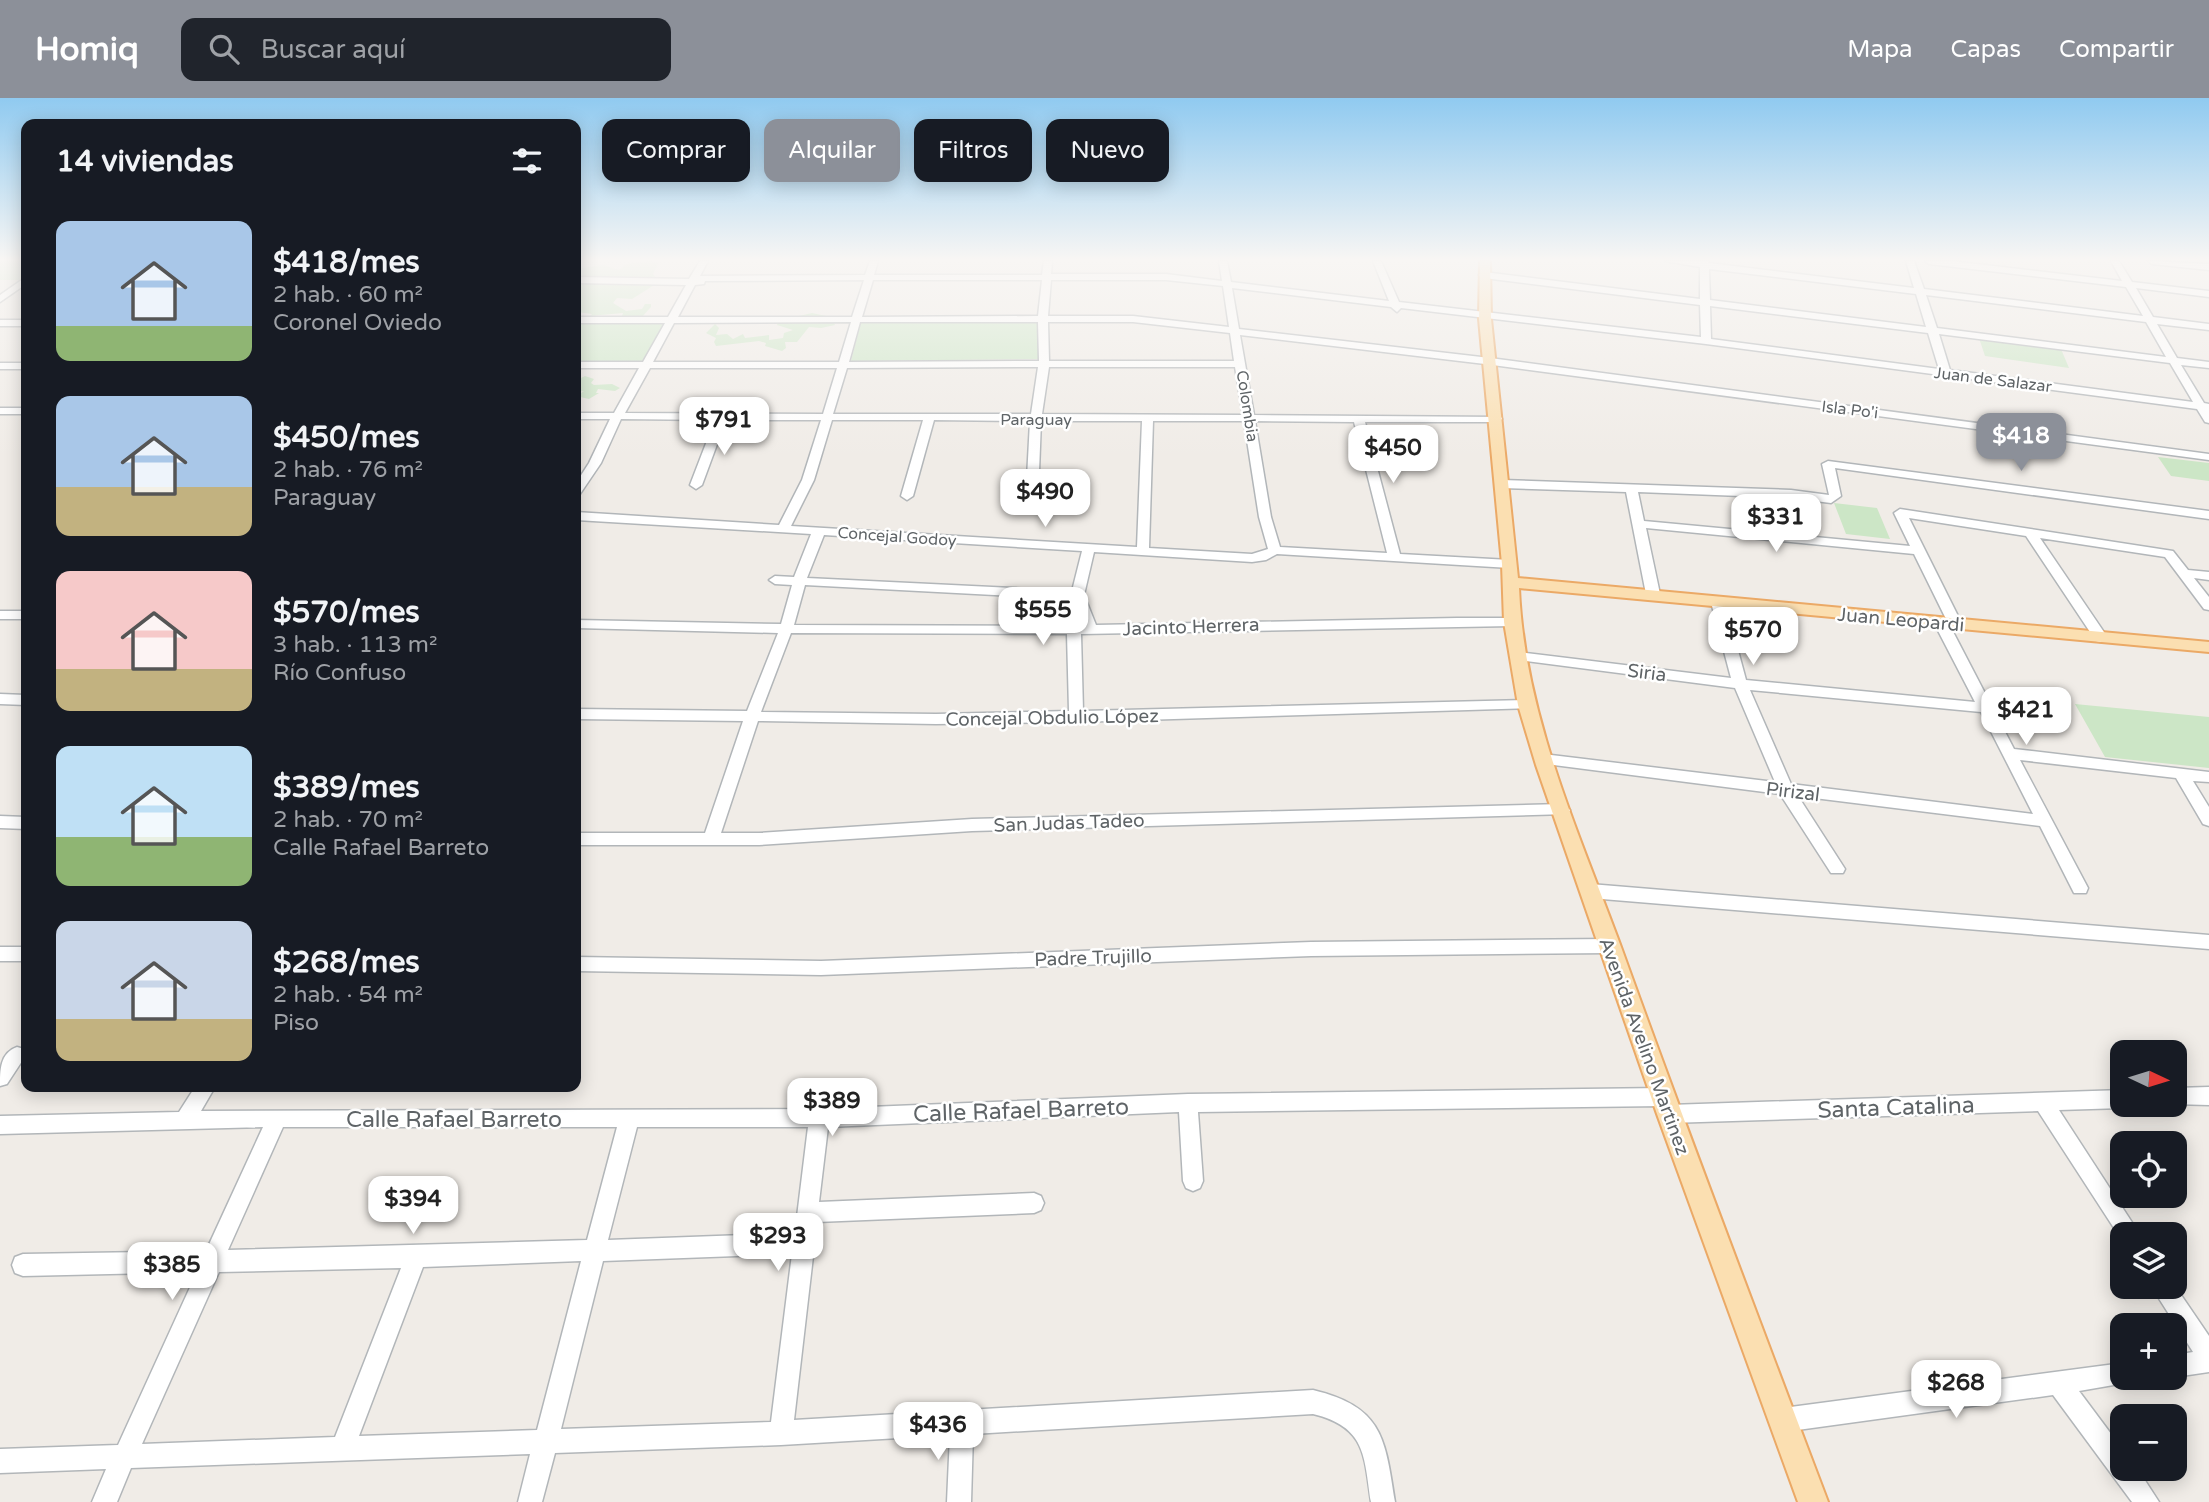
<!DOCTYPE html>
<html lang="es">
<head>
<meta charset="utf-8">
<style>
	body { margin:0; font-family:"Varela Round",sans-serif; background:#20242c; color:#f1f3f6; height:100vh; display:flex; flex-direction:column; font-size:26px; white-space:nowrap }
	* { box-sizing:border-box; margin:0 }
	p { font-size:23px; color:#9ea1a6 }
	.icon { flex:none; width:38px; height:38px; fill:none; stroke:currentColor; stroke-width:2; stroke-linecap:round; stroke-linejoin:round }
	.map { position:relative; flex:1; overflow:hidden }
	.drawer { position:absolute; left:21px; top:21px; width:560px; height:973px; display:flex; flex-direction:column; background:#171b24; border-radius:14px; box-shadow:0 4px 18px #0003 }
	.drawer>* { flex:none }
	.banner { position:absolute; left:602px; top:21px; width:665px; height:63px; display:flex; gap:14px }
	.needle { width:46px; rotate:94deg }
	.fabs { position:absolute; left:2110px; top:942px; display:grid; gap:14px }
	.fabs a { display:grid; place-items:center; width:77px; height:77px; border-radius:14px; background:#171b24; box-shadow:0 4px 18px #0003; font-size:35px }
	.price { position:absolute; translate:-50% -60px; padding:0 16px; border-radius:14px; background:#fff; color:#222; font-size:23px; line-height:46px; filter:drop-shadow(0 2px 4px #0008) }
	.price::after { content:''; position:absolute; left:50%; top:42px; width:21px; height:16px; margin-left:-10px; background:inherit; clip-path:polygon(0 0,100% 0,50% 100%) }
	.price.selected { background:#8c9099; color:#fff }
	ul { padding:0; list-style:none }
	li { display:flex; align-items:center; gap:21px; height:175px; padding:0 35px }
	li span { display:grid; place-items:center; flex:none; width:196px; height:140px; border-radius:14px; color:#555 }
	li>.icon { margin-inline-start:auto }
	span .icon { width:84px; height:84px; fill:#fffc; stroke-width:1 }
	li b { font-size:30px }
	h2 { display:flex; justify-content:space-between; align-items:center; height:84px; padding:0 35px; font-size:30px }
	.pill { padding:0 24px; border-radius:14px; background:#171b24; box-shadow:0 4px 18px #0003; font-size:24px; line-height:63px }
	.pill.selected { background:#8c9099; color:#fff }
	header { display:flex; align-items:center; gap:42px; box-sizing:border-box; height:98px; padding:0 35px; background:#8c9099; color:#fff }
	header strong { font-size:33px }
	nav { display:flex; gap:38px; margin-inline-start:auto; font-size:24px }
	.search { width:490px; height:63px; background:#20242c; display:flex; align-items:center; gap:18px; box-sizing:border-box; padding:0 24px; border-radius:14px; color:#9ea1a6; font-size:26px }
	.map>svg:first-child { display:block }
</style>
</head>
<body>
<header>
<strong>Homiq</strong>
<div class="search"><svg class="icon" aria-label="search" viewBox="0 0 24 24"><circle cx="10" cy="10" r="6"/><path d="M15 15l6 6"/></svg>Buscar aquí</div>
<nav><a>Mapa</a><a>Capas</a><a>Compartir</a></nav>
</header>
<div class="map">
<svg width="2209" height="1404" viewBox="0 0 2209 1404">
	<rect width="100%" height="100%" fill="#f0ece7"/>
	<path fill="#cce6c6" d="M0,163H26V177L19,182H0Z
		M649,163L659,164L653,176L659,184L632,201L617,200L613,205L626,213L642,211L645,206H651V209L641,220L664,224L644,262L641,265H576V225L625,220L622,218L623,215L590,218L592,216L578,214L581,210L576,209V171L603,167L619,172L626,166Z
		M812,215L831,219L835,227L821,230L809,229L797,244H785L786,250L782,253L765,248L766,245L759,243L716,248L714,244L716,240L706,235L715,226L719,230L716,237L727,236L733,241L743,236L745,240L769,237V242L783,240L784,235L793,232L777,227L778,224L801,225L803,223L795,219Z
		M1039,222V261L851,263L861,223Z
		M1979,240L2061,251L2069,270L1985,258Z
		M585,278L594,281L591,285L594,287L612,286L620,290L615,293L598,291L596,295H599L589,301L576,298L584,293L577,294L579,291H576V281L580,284L579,281Z
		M2158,359L2209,365V383L2171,378Z
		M1834,405L1877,410L1890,441L1846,436Z
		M2075,606L2209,619V670L2105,659Z"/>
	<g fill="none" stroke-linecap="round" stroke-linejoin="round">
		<defs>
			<path id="minor" d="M700,163H708L700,178L865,177L870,163H878L874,177H1042L1044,163H1052L1051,176H1166L1222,183L1219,163H1227L1231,184L1389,203L1373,163H1381L1399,204L1701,239L1700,207L1484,180L1479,177L1484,174L1700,201V169L1665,163H1708L1709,165L1914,190L1906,163H1914L1924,191L2143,218L2126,189L1929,166L1925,163H1951L2122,183L2111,163H2119L2132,184L2209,193V199L2136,190L2153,219L2209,226V232L2157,226L2177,260L2209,264V270L2181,267L2204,305L2209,306V325L2205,324L2197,311L1706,246L1401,210L1397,214L1391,209L1232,190L1239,231L1490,260L2209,356V362L1485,266L1240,237L1254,317L1501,319L1502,321L1497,324H1365L1400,456L1510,462L1516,466L1510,470L1277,456L1266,462L1252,464L1094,454L1084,497L1096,527L1457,520H1512L1519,524L1512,528L1081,536L1083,613L1527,602L1534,607L1532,610L1076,624L936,626L758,623L721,735H759L972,721L1562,706L1570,712L1568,716L972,733L759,747H576V735H705L743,623L576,621V611L747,613L778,535L576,530V522L781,526L792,487L775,486L769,482L775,478L794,479L811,436L576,422V414L779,427L802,382L821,322H726L702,387L696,391L690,387L715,322L621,321L601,365L580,396H576V385L589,365L610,321H576V315H614L639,270H576V264H643L665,225H576V219H668L686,187L576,185V179L689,181ZM1709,171L1916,196L1926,229L1710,202ZM864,182L852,219H678L695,187L704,186L705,183ZM873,182H1042L1038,218L862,219ZM1051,182H1166L1223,188L1229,229L1133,218H1048ZM1926,197L2146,224L2166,259L1937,230ZM1710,208L1928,235L1939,271L1711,241ZM851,224L839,264H653L674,225ZM860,224H1038L1039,263L849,264ZM1048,224H1133L1230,235L1234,263H1049ZM1939,236L2170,265L2193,304L1950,272ZM1038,269L1031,316H833L847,270ZM1049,269H1235L1243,317L1042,316ZM650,270H837L823,316L625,315ZM832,322H923L901,398L907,402L913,398L934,322L1030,323L1026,399L1032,403L1038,399L1041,323H1142L1137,449L791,428L814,382ZM1153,323H1244L1259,419L1268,451L1252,456L1149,450ZM1255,323L1354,324L1387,455L1280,449L1271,419ZM824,437L1082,453L1072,493L807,480ZM805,487L1072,501L1083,528L794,527ZM791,535L1067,536L1069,613L936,616L761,614Z
				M2148,163L2209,166V172L2152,166Z
				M26,179V186L0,204V197Z
				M0,222H26V228H0Z
				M0,265H26V271H0Z
				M0,310H26V316H0Z
				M1828,363L2209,413V421L1835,370L1841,398L1831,405L1791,400L1638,394L1644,423L1910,448L1894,415L1900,411L2173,453L2188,472L2209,474V482L2194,480L2209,499V512L2204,511L2165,459L2040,440L2108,540L2101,544L2096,543L2026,438L1909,420L1962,526L1955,530L1949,526L2014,651L2209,674V684L2193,683L2209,709V728L2203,726L2176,680L2020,662L2088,790L2086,795H2074L2040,728L1798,698L1845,771L1843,775H1831L1780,696L1538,665L1535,661L1543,656L1775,684L1735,590L1518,562L1511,558L1518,554L1731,580L1711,504L1718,500L1725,504L1746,582L1975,604L1934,525L1941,521L1948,525L1914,456L1646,430L1660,496L1653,500L1646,496L1626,394L1502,390L1496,386L1502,382L1791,392L1829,397L1822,366ZM1750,592L1981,614L2033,716L1791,686Z
				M0,513H26V521H0Z
				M0,596L26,597V607L0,606Z
				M0,718L26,719V731L0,730Z
				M1590,786L2209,837V851L1590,800L1584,798L1582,793L1584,788Z
				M1610,841L1616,843L1619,848L1616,853L1610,855L1311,858L821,877L576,873V859L821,863L1311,844Z
				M0,849H26V863H0Z
				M17,949L24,951L26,957L7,986L0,988C0,972 0,955 17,949Z
				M195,989H215L201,1013L819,1011L1188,996L1663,990L1670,993L1673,999L1670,1005L1663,1008L1198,1014L1203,1083L1200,1090L1193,1093L1186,1090L1183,1083L1179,1014L828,1029L819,1104L1034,1095L1041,1098L1044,1105L1041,1112L1034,1115L817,1124L794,1322L1313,1292C1383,1309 1385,1340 1395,1404H1371C1364,1357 1366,1329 1313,1316L973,1336L971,1404H947L950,1337L781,1347L555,1355L542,1404H518L530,1356L131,1370L117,1404H92L106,1371L0,1375V1351L118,1347L197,1174L23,1178L15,1175L12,1167L15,1159L23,1156L206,1153L263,1029L0,1036V1018L179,1014ZM283,1029H617L587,1142L228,1152ZM637,1029H808L795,1135L608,1142ZM792,1156L771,1324L561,1331L603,1163ZM581,1163L537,1332L359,1338L423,1169ZM401,1170L335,1339L142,1346L219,1174Z
				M2209,989V1007L2171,1006H2175V990Z
				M2123,992V1006H2130L2123,1010L2059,1012L2135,1129L2138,1136H2123V1144L2038,1013L1669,1025L1662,1022L1659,1016L1662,1010L1669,1007Z
				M2151,1188H2175L2209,1238V1274L2175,1279V1257L2193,1254Z
				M2123,1265V1279H2133L2131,1284L2079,1293L2123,1352V1370H2137L2159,1404H2132L2053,1297L1783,1334L1775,1330L1771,1322L1775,1314L1783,1310Z"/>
			<path id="major" d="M1480,163H1490L1491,221L1518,480L2209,544V554L1519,490C1524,615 1578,733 1621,849C1688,1035 1758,1219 1828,1404H1798L1657,1016L1536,667L1518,607L1504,524L1502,466L1479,221Z"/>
		</defs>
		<use href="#minor" stroke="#b2b6b9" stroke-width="3"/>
		<use href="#major" stroke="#eba966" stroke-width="4"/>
		<use href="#minor" fill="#fff" fill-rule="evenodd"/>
		<use href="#major" fill="#fbdfb1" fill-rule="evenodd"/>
	</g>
	<linearGradient id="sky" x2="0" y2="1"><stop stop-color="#90caf0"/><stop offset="0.45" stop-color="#f8f6f4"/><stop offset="1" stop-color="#f8f6f4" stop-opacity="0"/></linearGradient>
	<rect width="2209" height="359" fill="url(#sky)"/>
	<g text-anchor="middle" stroke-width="5" stroke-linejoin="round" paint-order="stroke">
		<g font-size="16" fill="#5f6467" stroke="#fff">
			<text transform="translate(1993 281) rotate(7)" y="6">Juan de Salazar</text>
			<text transform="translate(1248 308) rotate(81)" y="6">Colombia</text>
			<text transform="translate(1850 311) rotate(7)" y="6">Isla Po'i</text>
			<text x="1036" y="327">Paraguay</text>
			<text transform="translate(897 438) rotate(4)" y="6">Concejal Godoy</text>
		</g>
		<g font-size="19" fill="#5f6467" stroke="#fff">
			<text transform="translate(1901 521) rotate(5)" y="7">Juan Leopardi</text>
			<text transform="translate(1191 528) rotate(-2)" y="7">Jacinto Herrera</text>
			<text transform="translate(1647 574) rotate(7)" y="7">Siria</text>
			<text transform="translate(1052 619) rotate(-1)" y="7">Concejal Obdulio López</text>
			<text transform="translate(1793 693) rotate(7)" y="7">Pirizal</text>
			<text transform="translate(1069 724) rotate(-2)" y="7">San Judas Tadeo</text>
			<text transform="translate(1093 859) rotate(-2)" y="7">Padre Trujillo</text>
			<text transform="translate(1645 948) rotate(70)" y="7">Avenida Avelino Martinez</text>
		</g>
		<g font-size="23" fill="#5f6467" stroke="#fff">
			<text transform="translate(1896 1009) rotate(-2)" y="8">Santa Catalina</text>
			<text transform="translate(1021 1012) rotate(-2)" y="8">Calle Rafael Barreto</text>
			<text x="454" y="1029">Calle Rafael Barreto</text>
		</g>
	</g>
</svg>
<div class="fabs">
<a><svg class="needle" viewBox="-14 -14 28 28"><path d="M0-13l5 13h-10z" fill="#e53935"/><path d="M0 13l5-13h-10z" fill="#9ea1a6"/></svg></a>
<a><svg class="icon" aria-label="locate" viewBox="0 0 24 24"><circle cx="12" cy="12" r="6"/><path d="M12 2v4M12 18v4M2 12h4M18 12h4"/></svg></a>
<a><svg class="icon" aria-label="layers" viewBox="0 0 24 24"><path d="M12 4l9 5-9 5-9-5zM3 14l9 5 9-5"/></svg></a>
<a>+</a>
<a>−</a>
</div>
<b class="price" style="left:724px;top:359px">$791</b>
<b class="price selected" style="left:2021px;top:375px">$418</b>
<b class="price" style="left:1393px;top:387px">$450</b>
<b class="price" style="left:1045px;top:431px">$490</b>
<b class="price" style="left:1776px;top:456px">$331</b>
<b class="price" style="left:1043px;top:549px">$555</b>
<b class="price" style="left:1753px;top:569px">$570</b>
<b class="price" style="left:2026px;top:649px">$421</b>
<b class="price" style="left:832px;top:1040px">$389</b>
<b class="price" style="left:413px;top:1138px">$394</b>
<b class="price" style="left:778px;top:1175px">$293</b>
<b class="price" style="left:172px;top:1204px">$385</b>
<b class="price" style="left:1956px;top:1322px">$268</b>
<b class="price" style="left:938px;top:1364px">$436</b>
<div class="banner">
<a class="pill">Comprar</a>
<a class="pill selected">Alquilar</a>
<a class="pill">Filtros</a>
<a class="pill">Nuevo</a>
</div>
<section class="drawer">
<h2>14 viviendas<svg class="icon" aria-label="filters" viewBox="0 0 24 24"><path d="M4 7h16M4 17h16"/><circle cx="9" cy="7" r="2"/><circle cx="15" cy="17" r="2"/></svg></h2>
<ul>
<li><span style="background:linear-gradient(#a9c7e8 75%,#8fb573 0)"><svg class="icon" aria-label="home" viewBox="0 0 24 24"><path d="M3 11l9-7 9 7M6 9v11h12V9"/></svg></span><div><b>$418/mes</b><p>2 hab. · 60 m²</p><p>Coronel Oviedo</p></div></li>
<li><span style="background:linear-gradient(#a9c7e8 65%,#c2b280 0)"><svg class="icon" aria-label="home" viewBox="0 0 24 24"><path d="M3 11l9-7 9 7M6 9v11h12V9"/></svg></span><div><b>$450/mes</b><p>2 hab. · 76 m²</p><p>Paraguay</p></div></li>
<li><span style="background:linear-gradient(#f6c9c9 70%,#c2b280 0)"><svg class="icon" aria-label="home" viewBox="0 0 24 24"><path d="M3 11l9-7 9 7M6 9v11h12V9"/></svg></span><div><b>$570/mes</b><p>3 hab. · 113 m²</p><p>Río Confuso</p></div></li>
<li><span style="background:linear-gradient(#bfe0f5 65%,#8fb573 0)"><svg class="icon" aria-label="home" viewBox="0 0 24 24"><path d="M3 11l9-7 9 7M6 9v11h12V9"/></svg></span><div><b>$389/mes</b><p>2 hab. · 70 m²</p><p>Calle Rafael Barreto</p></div></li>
<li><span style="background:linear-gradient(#c9d6e8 70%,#c2b280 0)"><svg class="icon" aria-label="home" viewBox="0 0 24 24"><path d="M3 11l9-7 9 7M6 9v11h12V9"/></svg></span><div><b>$268/mes</b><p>2 hab. · 54 m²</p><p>Piso</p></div></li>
</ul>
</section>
</div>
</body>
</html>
